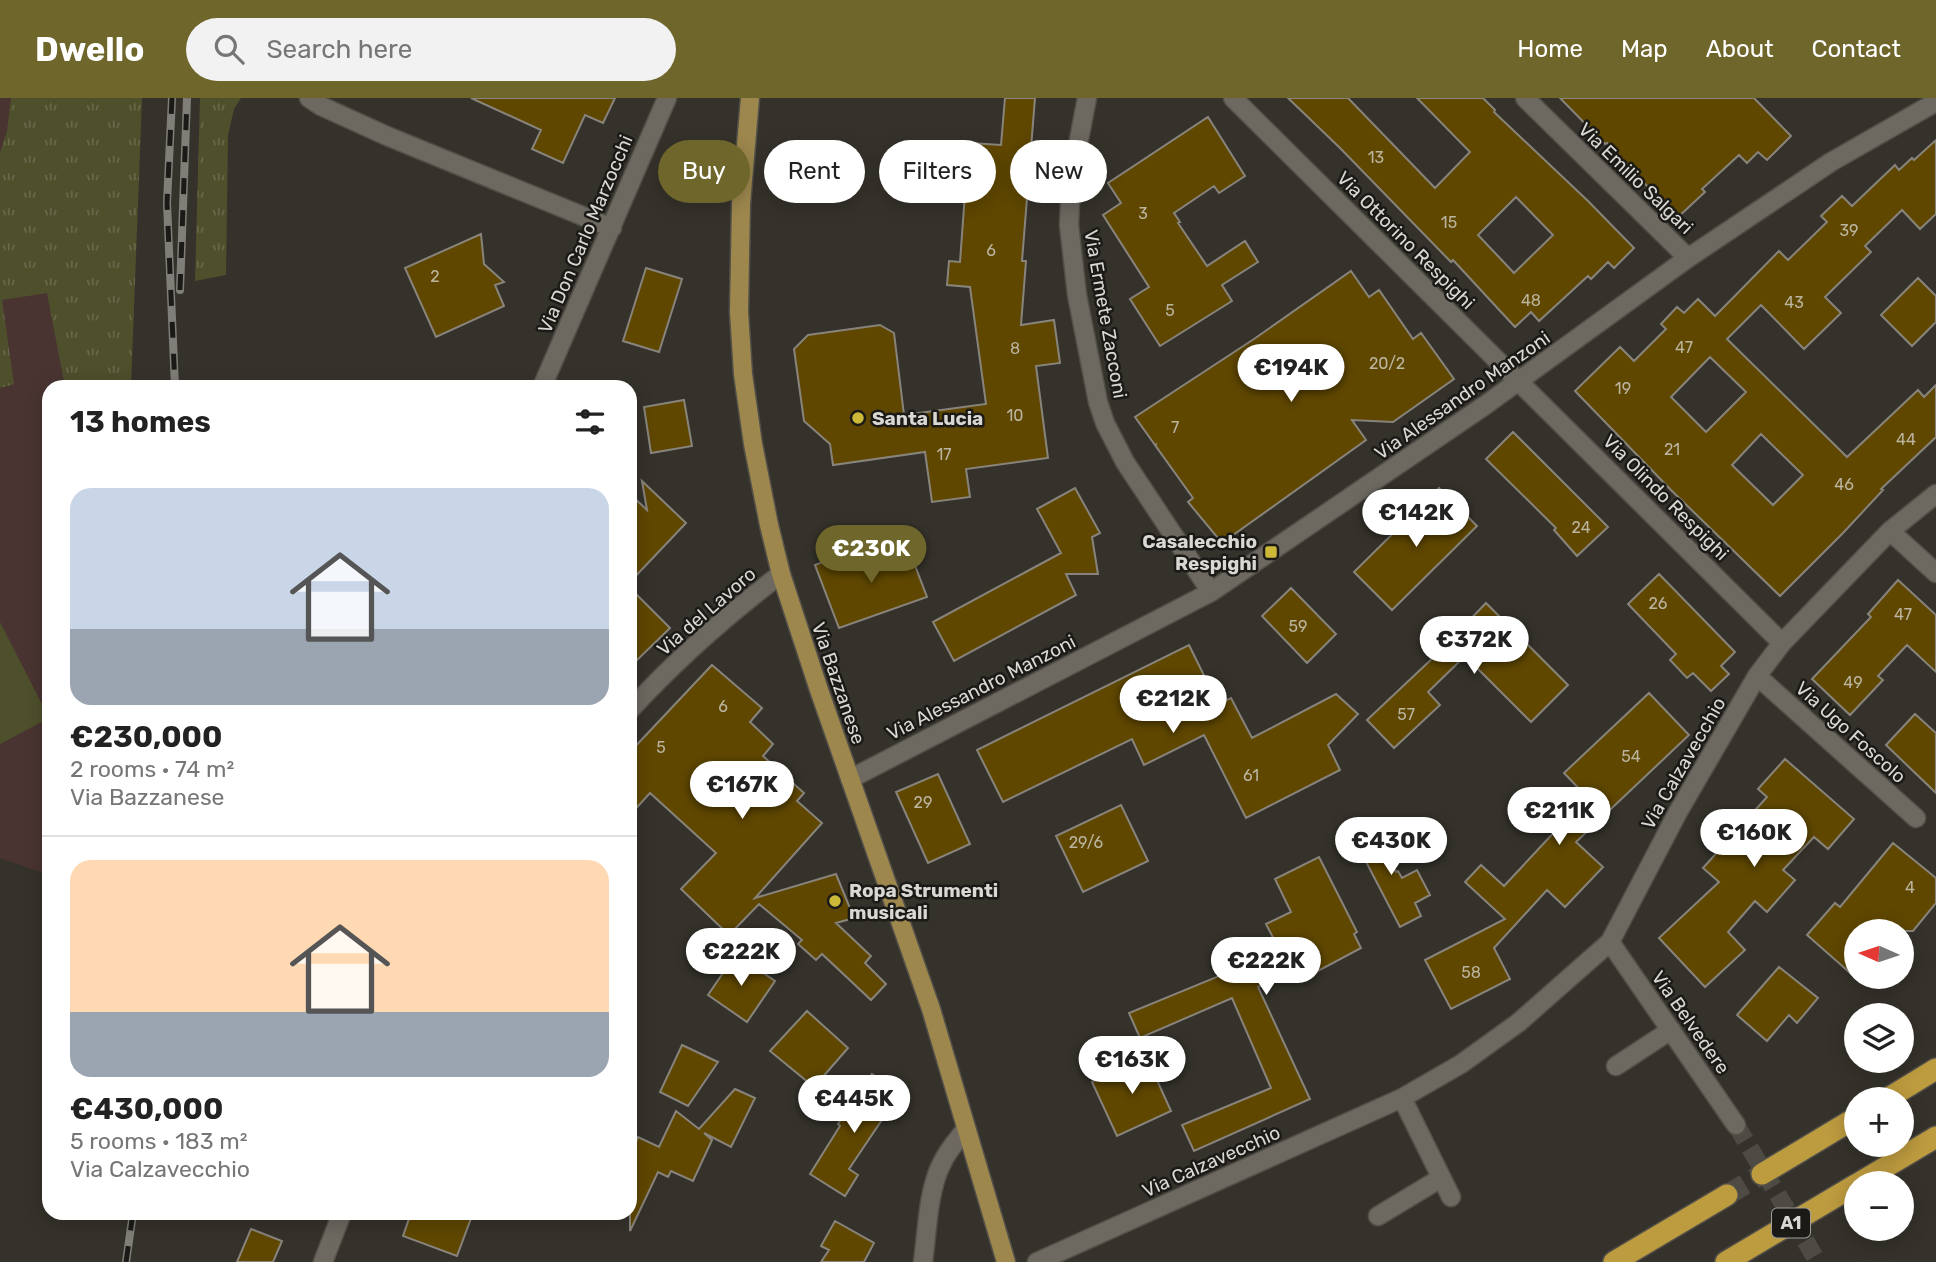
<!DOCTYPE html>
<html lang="en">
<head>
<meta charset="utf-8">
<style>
	body { margin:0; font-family:Rubik,sans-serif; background:#f2f2f2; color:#222; height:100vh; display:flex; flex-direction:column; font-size:26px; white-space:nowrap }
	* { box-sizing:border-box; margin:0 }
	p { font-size:23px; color:#767676 }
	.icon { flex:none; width:38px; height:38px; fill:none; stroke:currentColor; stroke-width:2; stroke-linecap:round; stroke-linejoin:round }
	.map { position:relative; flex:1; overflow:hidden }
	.panel { position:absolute; left:42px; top:282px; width:595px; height:840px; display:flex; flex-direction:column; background:#fff; border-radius:21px; box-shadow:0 4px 18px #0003 }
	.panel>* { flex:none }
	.banner { position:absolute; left:658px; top:42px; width:665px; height:63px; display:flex; gap:14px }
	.needle { width:46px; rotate:273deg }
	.tools { position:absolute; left:1844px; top:821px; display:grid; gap:14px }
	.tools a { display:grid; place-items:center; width:70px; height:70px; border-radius:50%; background:#fff; box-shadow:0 4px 18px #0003; font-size:35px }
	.price { position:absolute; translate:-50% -60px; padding:0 16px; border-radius:24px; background:#fff; color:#222; font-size:23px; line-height:46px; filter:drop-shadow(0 2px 4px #0008) }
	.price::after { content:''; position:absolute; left:50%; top:42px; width:21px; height:16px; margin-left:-10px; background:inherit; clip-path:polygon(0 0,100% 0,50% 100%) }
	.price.current { background:#6f662c; color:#fff }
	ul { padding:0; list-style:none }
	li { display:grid; align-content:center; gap:14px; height:371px; padding:0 28px }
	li+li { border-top:2px solid #e0e0e0 }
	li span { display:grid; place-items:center; height:217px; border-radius:21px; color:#555 }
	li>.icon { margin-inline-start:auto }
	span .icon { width:126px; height:126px; fill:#fffc; stroke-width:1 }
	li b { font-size:30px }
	h2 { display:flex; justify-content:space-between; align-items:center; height:84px; padding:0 28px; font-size:30px }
	.chip { padding:0 24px; border-radius:32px; background:#fff; box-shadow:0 4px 18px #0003; font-size:24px; line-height:63px }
	.chip.current { background:#6f662c; color:#fff }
	header { display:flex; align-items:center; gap:42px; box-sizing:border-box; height:98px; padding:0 35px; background:#6f662c; color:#fff }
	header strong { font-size:33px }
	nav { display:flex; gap:38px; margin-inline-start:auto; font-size:24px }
	.search { width:490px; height:63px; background:#f2f2f2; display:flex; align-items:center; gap:18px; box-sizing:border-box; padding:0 24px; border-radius:38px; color:#767676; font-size:26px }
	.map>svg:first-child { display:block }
</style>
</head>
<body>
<header>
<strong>Dwello</strong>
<div class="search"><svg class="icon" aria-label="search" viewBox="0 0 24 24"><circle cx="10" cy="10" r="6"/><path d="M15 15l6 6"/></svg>Search here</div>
<nav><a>Home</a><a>Map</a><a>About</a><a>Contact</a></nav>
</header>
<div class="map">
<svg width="1936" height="1164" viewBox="0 0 1936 1164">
	<defs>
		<pattern id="grass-tufts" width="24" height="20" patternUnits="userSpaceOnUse" patternTransform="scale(1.75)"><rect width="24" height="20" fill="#4e502c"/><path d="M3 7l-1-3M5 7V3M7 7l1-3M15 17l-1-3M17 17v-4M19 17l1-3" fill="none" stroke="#67684a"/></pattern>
	</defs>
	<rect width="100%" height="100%" fill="#35322b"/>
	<path fill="#493431" d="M0,0H35L48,194L65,289H49V777L0,760Z"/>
	<path fill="url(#grass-tufts)" d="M11,0H142L131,289H65L47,195L2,202L14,286L0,290V55L7,33Z
		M200,0H241L234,11L228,37L226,177L195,183Z"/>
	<path fill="#4e502c" d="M0,524L49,620L0,646Z"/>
	<path fill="#5f4700" stroke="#88847c" stroke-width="2" fill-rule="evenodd" d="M471,0H615L603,25L585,17L563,65L532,51L541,32Z
		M1005,0H1035L1022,163H1026L1021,227L1054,222L1060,265L1036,268L1048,360L966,371L970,399L932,404L925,354L833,367L830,346L804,323L794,251L808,237L880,227L894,235L904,317L986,306L970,189L947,187L949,163L960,164L967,68L954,67L955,44L1001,47Z
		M1288,0H1348L1435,90L1470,54L1417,0H1483L1495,12L1494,14L1588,103L1634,150L1614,170L1608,164L1591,181L1588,178L1539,223L1531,214L1515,229L1453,162L1451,164L1340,50ZM1516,99L1553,137L1514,175L1478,137Z
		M1560,0H1754L1791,38L1767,62L1758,54L1747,65L1739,57L1702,91L1705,94L1677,120L1607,45L1605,46Z
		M1208,19L1245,78L1219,95L1214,88L1174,115L1180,124L1178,125L1207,168L1245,143L1258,164L1222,187L1232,203L1160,248L1130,201L1149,189L1103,117L1121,105L1108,85Z
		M1936,42V116L1920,131L1902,112L1865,148L1871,154L1825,199L1841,215L1804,251L1761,207L1727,241L1847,359L1918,292L1924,299L1936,287V339L1881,391L1883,392L1843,435L1780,498L1671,392L1575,293L1620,249L1634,263L1666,231L1661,226L1677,209L1684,215L1698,201L1715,218L1779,153L1788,162L1827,124L1821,118L1842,98L1852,108L1895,67L1899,72L1912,60L1914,62ZM1710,259L1746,294L1706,334L1671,299ZM1761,336L1803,377L1773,407L1732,367Z
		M481,136L484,166L504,184L495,187L504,208L436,239L405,170Z
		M646,170L682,181L659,254L623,243Z
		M1351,173L1369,199L1379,192L1413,241L1421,235L1454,281L1393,324L1352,322L1366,342L1222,445L1188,404L1193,400L1155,347L1157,346L1155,347L1135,319L1254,241Z
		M1918,180L1936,198V224L1912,248L1881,217Z
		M684,302L692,348L651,355L644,309Z
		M1513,334L1608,429L1577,458L1554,432L1556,430L1486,361Z
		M642,383L686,425L630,484V396L647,412Z
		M1075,390L1100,435L1092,439L1098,476H1066L1076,497L954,563L933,524L1061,455L1037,411Z
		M1439,390L1477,428L1392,512L1354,474Z
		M906,444L927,499L839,530L815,467L835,459L839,470Z
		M1659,476L1735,554L1721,568L1729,576L1711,593L1693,575L1687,580L1670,562L1676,556L1628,506Z
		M1898,482L1936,517V574L1907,547L1878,578L1883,582L1850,617L1812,581L1871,519L1868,516Z
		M630,490L670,530L630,569Z
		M1291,490L1336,536L1307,565L1262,518Z
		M1486,505L1568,587L1531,624L1465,558L1428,594L1440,607L1394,650L1367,622L1436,557Z
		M1189,547L1218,606L1231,600L1252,640L1336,596L1358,616L1328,647L1340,672L1246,720L1204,637L1144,667L1132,641L1003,704L977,652Z
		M712,567L762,610L750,624L773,646L763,658L804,695L797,703L822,725L755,800L836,776L854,820L836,825L871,858L865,865L886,886L871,902L822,856L816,862L798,846L802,842L759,806L729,837L681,791L716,755L650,695L630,717V654Z
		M1649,595L1689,637L1576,744L1603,769L1565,809L1547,792L1494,850L1510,881L1451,911L1425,862L1505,821L1465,784L1481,767L1504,788L1587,699L1564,675Z
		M1915,616L1936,635V695L1886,647Z
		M1785,661L1854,721L1828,751L1814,739L1783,772L1795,782L1767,814L1755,803L1728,834L1745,852L1705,889L1659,840L1719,784L1703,770L1767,699L1758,691Z
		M938,676L970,746L928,765L896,694Z
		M1121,707L1148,763L1083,794L1056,738Z
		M1371,725L1396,774L1398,773L1402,780L1417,772L1430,797L1415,805L1421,818L1400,829L1351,735Z
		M1893,745L1936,780V805L1913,833H1857V881L1807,837L1835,805L1840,809Z
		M1319,759L1357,834L1354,836L1361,850L1305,880L1299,868L1258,889L1310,1001L1194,1053L1182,1027L1271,990L1232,900L1140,940L1129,915L1280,853L1266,826L1291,814L1275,781Z
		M736,856L775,883L747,924L708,897Z
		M1779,869L1818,900L1797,925L1789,917L1767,943L1737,917Z
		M807,913L848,950L814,989L770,953Z
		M682,947L718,964L688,1008L660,994Z
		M1146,958L1171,1013L1117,1038L1092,984Z
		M872,976L900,995L849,1071L858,1077L845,1098L810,1076L840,1028L838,1026Z
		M735,991L755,1000L731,1049L704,1035L712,1042L693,1083L671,1073L668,1079L658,1074L630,1133V1056L638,1039L659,1049L676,1013L699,1031Z
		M411,1115H473L457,1158L403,1138Z
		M835,1123L874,1145L864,1164H821L829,1152L821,1148Z
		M251,1131L282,1143L273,1164H237Z"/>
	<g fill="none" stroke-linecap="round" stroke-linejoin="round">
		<path stroke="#4e4b44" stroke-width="18" stroke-dasharray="18 9" stroke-linecap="butt" d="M1736,1027L1818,1164"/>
		<path stroke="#4e4b44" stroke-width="21" stroke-dasharray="21 10" stroke-linecap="butt" d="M1727,1097L1762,1076"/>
		<defs>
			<path id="minor" d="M309,0L321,8L387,38L612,130
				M1087,0L1071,83L1069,127L1077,197L1098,304L1105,325L1125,364L1211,494
				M1233,0L1782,545
				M1525,0L1688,160
				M542,289L667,0
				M1890,433L1936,475
				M1757,578L1916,720
				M630,612C676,562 727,517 781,476
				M850,681L1211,494L1484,308L1688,160L1831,64L1936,4
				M1610,844L1736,1027
				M1616,968L1671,932
				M1402,1000L1451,1099
				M1378,1118L1441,1080
				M323,1164L342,1115
				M923,1164C927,1135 928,1093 941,1067C947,1053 957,1042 966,1031
				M1037,1164L1402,1000L1461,966L1518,925L1610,844L1678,714L1757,578L1782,545L1890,433L1936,396"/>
			<path id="major" d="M750,0L741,106L739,214L743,276L753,346L769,427L781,476L819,592L931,911L1006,1164"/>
			<path id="highway" d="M1887,1001L1936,971
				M1762,1076L1857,1019
				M1859,1085L1936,1039
				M1614,1164L1727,1097
				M1726,1164L1857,1086"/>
		</defs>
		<use href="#minor" stroke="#524f49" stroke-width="21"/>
		<use href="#major" stroke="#524f49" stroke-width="21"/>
		<use href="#highway" stroke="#524f49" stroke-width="24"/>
		<use href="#minor" stroke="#6d6961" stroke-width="18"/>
		<use href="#major" stroke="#9d874d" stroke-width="18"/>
		<use href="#highway" stroke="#bd9b3f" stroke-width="21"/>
		<defs>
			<path id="rail" d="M172,0L167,105L175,289
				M180,192L187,0
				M126,1164L133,1115"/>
		</defs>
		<use href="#rail" stroke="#807e78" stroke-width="8"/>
		<use href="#rail" stroke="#1b1a17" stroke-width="5" stroke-dasharray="16" stroke-linecap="butt"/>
	</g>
	<g fill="#cdb938" stroke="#1b1a17" stroke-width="2.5">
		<circle cx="858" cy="320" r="7"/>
		<rect x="1264" y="447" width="14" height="14" rx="3.5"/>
		<circle cx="835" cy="803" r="7"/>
	</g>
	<g text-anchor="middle" stroke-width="5" stroke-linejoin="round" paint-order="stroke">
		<g font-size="16" fill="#bbb49e">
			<text x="1376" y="65">13</text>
			<text x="1143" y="121">3</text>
			<text x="1449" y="130">15</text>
			<text x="1849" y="138">39</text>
			<text x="991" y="158">6</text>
			<text x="435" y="184">2</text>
			<text x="1531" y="208">48</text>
			<text x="1794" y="210">43</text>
			<text x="1170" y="218">5</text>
			<text x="1684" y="255">47</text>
			<text x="1015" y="256">8</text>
			<text x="1387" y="271">20/2</text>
			<text x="1623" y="296">19</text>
			<text x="1015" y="323">10</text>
			<text x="1175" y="335">7</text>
			<text x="1906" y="347">44</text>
			<text x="1672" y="357">21</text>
			<text x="944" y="362">17</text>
			<text x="1844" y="392">46</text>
			<text x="1581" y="435">24</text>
			<text x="1658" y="511">26</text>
			<text x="1903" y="522">47</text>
			<text x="1298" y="534">59</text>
			<text x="1853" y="590">49</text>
			<text x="723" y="614">6</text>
			<text x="1406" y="622">57</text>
			<text x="661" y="655">5</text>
			<text x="1631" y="664">54</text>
			<text x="1251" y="683">61</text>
			<text x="923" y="710">29</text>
			<text x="1086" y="750">29/6</text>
			<text x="1910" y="795">4</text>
			<text x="1471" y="880">58</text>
		</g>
		<rect fill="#1b1a17" stroke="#a19f9b" stroke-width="2" x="1772" y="1110.5" width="38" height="29" rx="5"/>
		<g font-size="18" font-weight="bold" fill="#dad8d3">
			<text x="1791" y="1131">A1</text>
		</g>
		<g font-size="19" fill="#dad8d3" stroke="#1b1a17">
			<text transform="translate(1636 80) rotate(44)" y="7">Via Emilio Salgari</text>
			<text transform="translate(585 136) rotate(-67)" y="7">Via Don Carlo Marzocchi</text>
			<text transform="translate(1406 142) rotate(45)" y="7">Via Ottorino Respighi</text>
			<text transform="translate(1106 216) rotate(80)" y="7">Via Ermete Zacconi</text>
			<text transform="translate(1462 297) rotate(-35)" y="7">Via Alessandro Manzoni</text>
			<text transform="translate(1666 399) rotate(45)" y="7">Via Olindo Respighi</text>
			<text transform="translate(706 513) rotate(-41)" y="7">Via del Lavoro</text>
			<text transform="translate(839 585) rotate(71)" y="7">Via Bazzanese</text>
			<text transform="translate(981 589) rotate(-27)" y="7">Via Alessandro Manzoni</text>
			<text transform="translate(1851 634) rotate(42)" y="7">Via Ugo Foscolo</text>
			<text transform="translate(1683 665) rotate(-60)" y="7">Via Calzavecchio</text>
			<text transform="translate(1691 924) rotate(55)" y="7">Via Belvedere</text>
			<text transform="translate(1211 1063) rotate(-24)" y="7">Via Calzavecchio</text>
		</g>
		<g font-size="19" font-weight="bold" fill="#dad8d3" stroke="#1b1a17" text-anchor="start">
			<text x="872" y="327">Santa Lucia</text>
			<text x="1257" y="450" text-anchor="end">Casalecchio<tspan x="1257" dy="22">Respighi</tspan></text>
			<text x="849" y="799">Ropa Strumenti<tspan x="849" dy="22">musicali</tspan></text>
		</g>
	</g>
</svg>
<div class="tools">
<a><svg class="needle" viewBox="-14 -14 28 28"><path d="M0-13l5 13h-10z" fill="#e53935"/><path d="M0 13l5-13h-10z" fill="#767676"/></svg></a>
<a><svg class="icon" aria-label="layers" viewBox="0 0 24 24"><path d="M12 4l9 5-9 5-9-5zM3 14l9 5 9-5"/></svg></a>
<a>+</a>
<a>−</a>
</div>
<b class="price" style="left:1291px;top:306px">€194K</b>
<b class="price" style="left:1416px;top:451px">€142K</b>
<b class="price current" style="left:871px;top:487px">€230K</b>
<b class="price" style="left:1474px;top:578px">€372K</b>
<b class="price" style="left:1173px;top:637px">€212K</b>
<b class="price" style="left:742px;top:723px">€167K</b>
<b class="price" style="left:1559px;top:749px">€211K</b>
<b class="price" style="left:1754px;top:771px">€160K</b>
<b class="price" style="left:1391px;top:779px">€430K</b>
<b class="price" style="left:741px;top:890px">€222K</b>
<b class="price" style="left:1266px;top:899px">€222K</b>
<b class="price" style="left:1132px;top:998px">€163K</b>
<b class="price" style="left:854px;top:1037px">€445K</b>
<div class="banner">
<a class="chip current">Buy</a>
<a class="chip">Rent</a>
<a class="chip">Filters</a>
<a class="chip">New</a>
</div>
<section class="panel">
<h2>13 homes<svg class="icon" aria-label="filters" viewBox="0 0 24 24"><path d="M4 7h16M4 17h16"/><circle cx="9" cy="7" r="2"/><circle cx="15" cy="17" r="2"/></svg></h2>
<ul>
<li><span style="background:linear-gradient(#c9d6e8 65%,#9aa5b1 0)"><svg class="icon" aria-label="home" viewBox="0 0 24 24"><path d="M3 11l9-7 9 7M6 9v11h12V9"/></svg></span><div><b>€230,000</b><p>2 rooms · 74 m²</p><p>Via Bazzanese</p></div></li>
<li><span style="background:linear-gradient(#ffd9b3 70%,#9aa5b1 0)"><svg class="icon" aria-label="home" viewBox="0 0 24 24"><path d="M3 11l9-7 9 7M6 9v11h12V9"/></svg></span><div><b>€430,000</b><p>5 rooms · 183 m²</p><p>Via Calzavecchio</p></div></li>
</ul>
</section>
</div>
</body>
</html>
